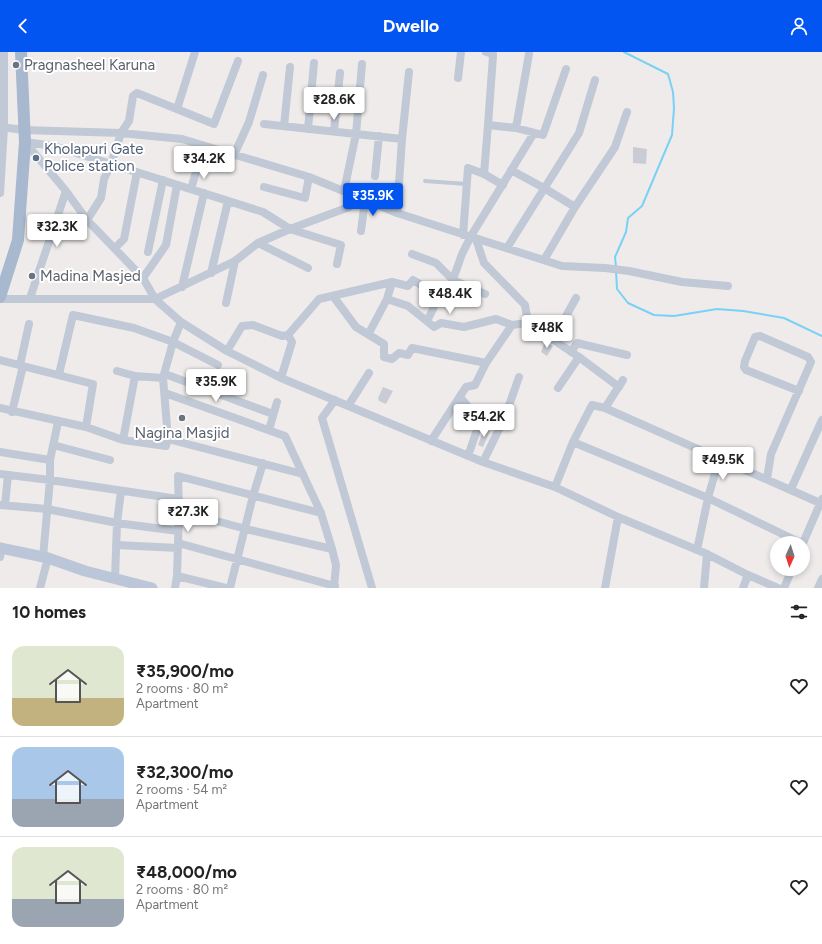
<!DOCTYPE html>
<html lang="en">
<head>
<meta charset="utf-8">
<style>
	body { margin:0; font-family:Figtree,sans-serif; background:#f2f2f2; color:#222; height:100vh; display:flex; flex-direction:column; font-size:15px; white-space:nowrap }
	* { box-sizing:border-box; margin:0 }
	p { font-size:13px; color:#767676 }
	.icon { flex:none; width:22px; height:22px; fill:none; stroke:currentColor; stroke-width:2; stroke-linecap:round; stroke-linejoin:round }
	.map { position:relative; height:536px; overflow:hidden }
	.panel { display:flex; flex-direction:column; background:#fff; flex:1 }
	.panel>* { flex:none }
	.needle { width:26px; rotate:183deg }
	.tools { position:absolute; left:770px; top:484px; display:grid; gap:8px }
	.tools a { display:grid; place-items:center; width:40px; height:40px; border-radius:50%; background:#fff; box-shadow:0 2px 6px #0003; font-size:20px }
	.price { position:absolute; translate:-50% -34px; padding:0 9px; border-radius:4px; background:#fff; color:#222; font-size:13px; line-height:26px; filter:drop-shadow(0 1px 2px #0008) }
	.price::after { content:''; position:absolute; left:50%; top:24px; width:12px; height:9px; margin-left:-6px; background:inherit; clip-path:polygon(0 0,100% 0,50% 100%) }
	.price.selected { background:#0355f1; color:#fff }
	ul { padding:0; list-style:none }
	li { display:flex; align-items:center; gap:12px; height:100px; padding:0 12px }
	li+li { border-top:1px solid #e0e0e0 }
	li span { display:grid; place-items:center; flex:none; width:112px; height:80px; border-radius:12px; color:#555 }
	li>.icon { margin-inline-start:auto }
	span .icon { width:48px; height:48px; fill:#fffc; stroke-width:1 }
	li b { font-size:17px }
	h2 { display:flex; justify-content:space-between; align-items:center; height:48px; padding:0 12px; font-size:17px }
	header { display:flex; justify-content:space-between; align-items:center; height:52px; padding:0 12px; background:#0355f1; color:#fff; font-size:18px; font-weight:700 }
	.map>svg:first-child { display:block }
</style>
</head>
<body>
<header><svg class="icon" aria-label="back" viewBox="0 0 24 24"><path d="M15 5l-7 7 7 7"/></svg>Dwello<svg class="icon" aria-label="person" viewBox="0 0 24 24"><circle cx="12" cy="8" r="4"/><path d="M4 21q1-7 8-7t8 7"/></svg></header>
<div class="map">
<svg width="822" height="536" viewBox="0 0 822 536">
	<rect width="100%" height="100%" fill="#efebeb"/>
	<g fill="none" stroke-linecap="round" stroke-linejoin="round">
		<path stroke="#7ad1f6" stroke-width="2" d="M616,215L615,205L626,180L628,166L642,154L672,83L674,56L673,40L668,22L624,0
			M616,219L617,237L628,251L654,263L674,264L717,257L743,259L784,266L822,284"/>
	</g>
	<path fill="#caccd5" d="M633,95L647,97L646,112L633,111Z
		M545,289L553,294L547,304L541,300Z
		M383,335L393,339L386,352L379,349L378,346Z
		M484,377L490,379L483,395L478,393Z"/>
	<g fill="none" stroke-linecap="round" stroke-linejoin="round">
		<path stroke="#c0c9d5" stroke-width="4" d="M425,129L467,132"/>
		<path stroke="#c0c9d5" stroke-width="8" d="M486,0L493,2V4L488,73
			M458,26L461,0
			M177,57L195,0
			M264,72L402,87
			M284,74L290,15
			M0,75L24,78L121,81L182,87L309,125L397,161L562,214L605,216L629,219L682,230L728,234
			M516,76L529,2
			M308,77L314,11
			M334,79L340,21
			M25,90L66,139L87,168L143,226L155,247L181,270L227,299L281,326L483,410L555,435L618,465L707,502L748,523L778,536
			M25,90L54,94L263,160L290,177L341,193L337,212
			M234,103L249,70L263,23
			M511,118L544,136L575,155
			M484,122L488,73L516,76L543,83L566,17
			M375,124L379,84
			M264,135L305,146L309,125
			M191,137L198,113
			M344,139L356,82L362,12
			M0,141L4,76V0
			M397,161L402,87L409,20
			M87,168L101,146L104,127L111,112L121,81L129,69L133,44L137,41L214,72L238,9
			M361,179L365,148
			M463,183L468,116L484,122L503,133
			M476,187L484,211L525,253L528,271L579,305L619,335
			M258,191L308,216
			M115,196L124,187L137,120
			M507,196L579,81L595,28
			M148,200L163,128
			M412,202L436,211L453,228L485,242
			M544,208L575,155L615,95L627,60
			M211,221L228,149
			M143,226L166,193L177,133
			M182,235L204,141
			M333,244L356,275L384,292V305L392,307L399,301L408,303L412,296L486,311
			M30,246L66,139
			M0,247H155L235,209L258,191L290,177L349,155L355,144
			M387,247L408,254L434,275L441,271L464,275L496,267L512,273
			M226,251L235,209
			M427,269L440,243
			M369,281L387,247L392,230
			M553,288L576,246
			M227,299L242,274L253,273L282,284L288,283L319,247L392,230L408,234L413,228L446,247L462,202L471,184L534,81
			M571,300L577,291L627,303
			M0,308L93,332L86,375
			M20,313L29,272
			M117,319L135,324L163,326
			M59,322L73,263L134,276L173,290L218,313
			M165,322L273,362
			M281,326L292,290L288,283
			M558,336L579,305
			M165,341L285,384L321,461L332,497L336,513L334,536
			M460,345L479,367V372L468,404
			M335,348L322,366L372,536
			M348,354L369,321
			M0,356L86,375L123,388L166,394L168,387L303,422
			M605,356L623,328
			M12,360L23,314
			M269,378L277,350
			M168,387L163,326L173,290L181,270
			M123,388L135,324
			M431,389L466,335L475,333L486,311L512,273L528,271
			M573,390L708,446L801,491
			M53,393L110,408
			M0,400L50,408
			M483,410L505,365L519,325
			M0,422L50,428L178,447
			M767,427L771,402L811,310L808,305L760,284L755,285L745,309L744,315L746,318L799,339
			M555,435L573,390L592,353L605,356L820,451
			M791,437L822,368
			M0,453L47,457L117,471L178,479
			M5,453L8,423
			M179,459L246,477L332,497
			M178,491L335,534
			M803,491L822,447
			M116,493L178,496
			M697,498L708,446L719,407
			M0,505L2,496
			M43,505L50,428V408L58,370
			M177,524L226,536
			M115,527L117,471L121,439
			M40,536L48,506
			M175,536L177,524L179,459L178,424L321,461
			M230,536L253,444L263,411
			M605,536L618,465
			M704,536L707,502
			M743,536L748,523
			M784,536L792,517
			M818,536L822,527"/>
		<path stroke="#bbc6d8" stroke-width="11" d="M0,496L48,506L85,519L152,536"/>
		<path stroke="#a7b8cf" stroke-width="12" d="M0,245L18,188L25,90L21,0"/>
	</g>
	<g fill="#6b7280" stroke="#fff" stroke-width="1.5">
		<circle cx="16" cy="13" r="4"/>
		<circle cx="32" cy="224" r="4"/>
		<circle cx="182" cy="366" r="4"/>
	</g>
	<circle fill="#5c6f8a" stroke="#fff" stroke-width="1.5" cx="36" cy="106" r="4"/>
	<g text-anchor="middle" stroke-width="4" stroke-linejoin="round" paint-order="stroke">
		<g font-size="15" fill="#5b616d" stroke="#fff" text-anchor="start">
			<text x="24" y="18">Pragnasheel Karuna</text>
			<text x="40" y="229">Madina Masjed</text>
			<text x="182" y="386" text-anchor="middle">Nagina Masjid</text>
		</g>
		<g font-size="15" fill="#4e5e75" stroke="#fff" text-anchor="start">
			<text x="44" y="102">Kholapuri Gate<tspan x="44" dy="17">Police station</tspan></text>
		</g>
	</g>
</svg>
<div class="tools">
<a><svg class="needle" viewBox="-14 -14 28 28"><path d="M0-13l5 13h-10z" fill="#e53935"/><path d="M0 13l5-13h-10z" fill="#767676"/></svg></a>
</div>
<b class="price" style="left:334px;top:69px">₹28.6K</b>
<b class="price" style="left:204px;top:128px">₹34.2K</b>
<b class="price selected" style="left:373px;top:165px">₹35.9K</b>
<b class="price" style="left:57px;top:196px">₹32.3K</b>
<b class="price" style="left:450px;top:263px">₹48.4K</b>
<b class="price" style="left:547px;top:297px">₹48K</b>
<b class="price" style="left:216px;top:351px">₹35.9K</b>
<b class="price" style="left:484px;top:386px">₹54.2K</b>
<b class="price" style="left:723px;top:429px">₹49.5K</b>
<b class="price" style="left:188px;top:481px">₹27.3K</b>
</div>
<section class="panel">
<h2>10 homes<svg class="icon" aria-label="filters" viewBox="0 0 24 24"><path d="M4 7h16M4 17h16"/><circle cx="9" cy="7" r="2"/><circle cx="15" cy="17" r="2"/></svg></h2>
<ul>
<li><span style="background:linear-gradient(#dfe7d0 65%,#c2b280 0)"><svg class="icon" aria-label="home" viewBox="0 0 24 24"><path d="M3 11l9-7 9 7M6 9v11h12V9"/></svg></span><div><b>₹35,900/mo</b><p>2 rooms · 80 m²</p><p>Apartment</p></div><svg class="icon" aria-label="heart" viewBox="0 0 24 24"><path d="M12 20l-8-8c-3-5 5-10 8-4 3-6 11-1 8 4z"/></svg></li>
<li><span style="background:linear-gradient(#a9c7e8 65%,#9aa5b1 0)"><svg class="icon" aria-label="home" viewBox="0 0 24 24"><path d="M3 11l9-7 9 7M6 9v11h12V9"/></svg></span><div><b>₹32,300/mo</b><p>2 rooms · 54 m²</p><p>Apartment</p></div><svg class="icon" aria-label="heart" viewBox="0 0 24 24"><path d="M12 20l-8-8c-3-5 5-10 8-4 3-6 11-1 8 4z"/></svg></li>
<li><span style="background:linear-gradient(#dfe7d0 65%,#9aa5b1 0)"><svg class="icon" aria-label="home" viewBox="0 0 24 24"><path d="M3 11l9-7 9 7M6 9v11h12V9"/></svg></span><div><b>₹48,000/mo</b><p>2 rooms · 80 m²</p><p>Apartment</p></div><svg class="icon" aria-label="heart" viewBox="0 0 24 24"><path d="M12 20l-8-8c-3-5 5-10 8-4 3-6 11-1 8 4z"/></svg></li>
</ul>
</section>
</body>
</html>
